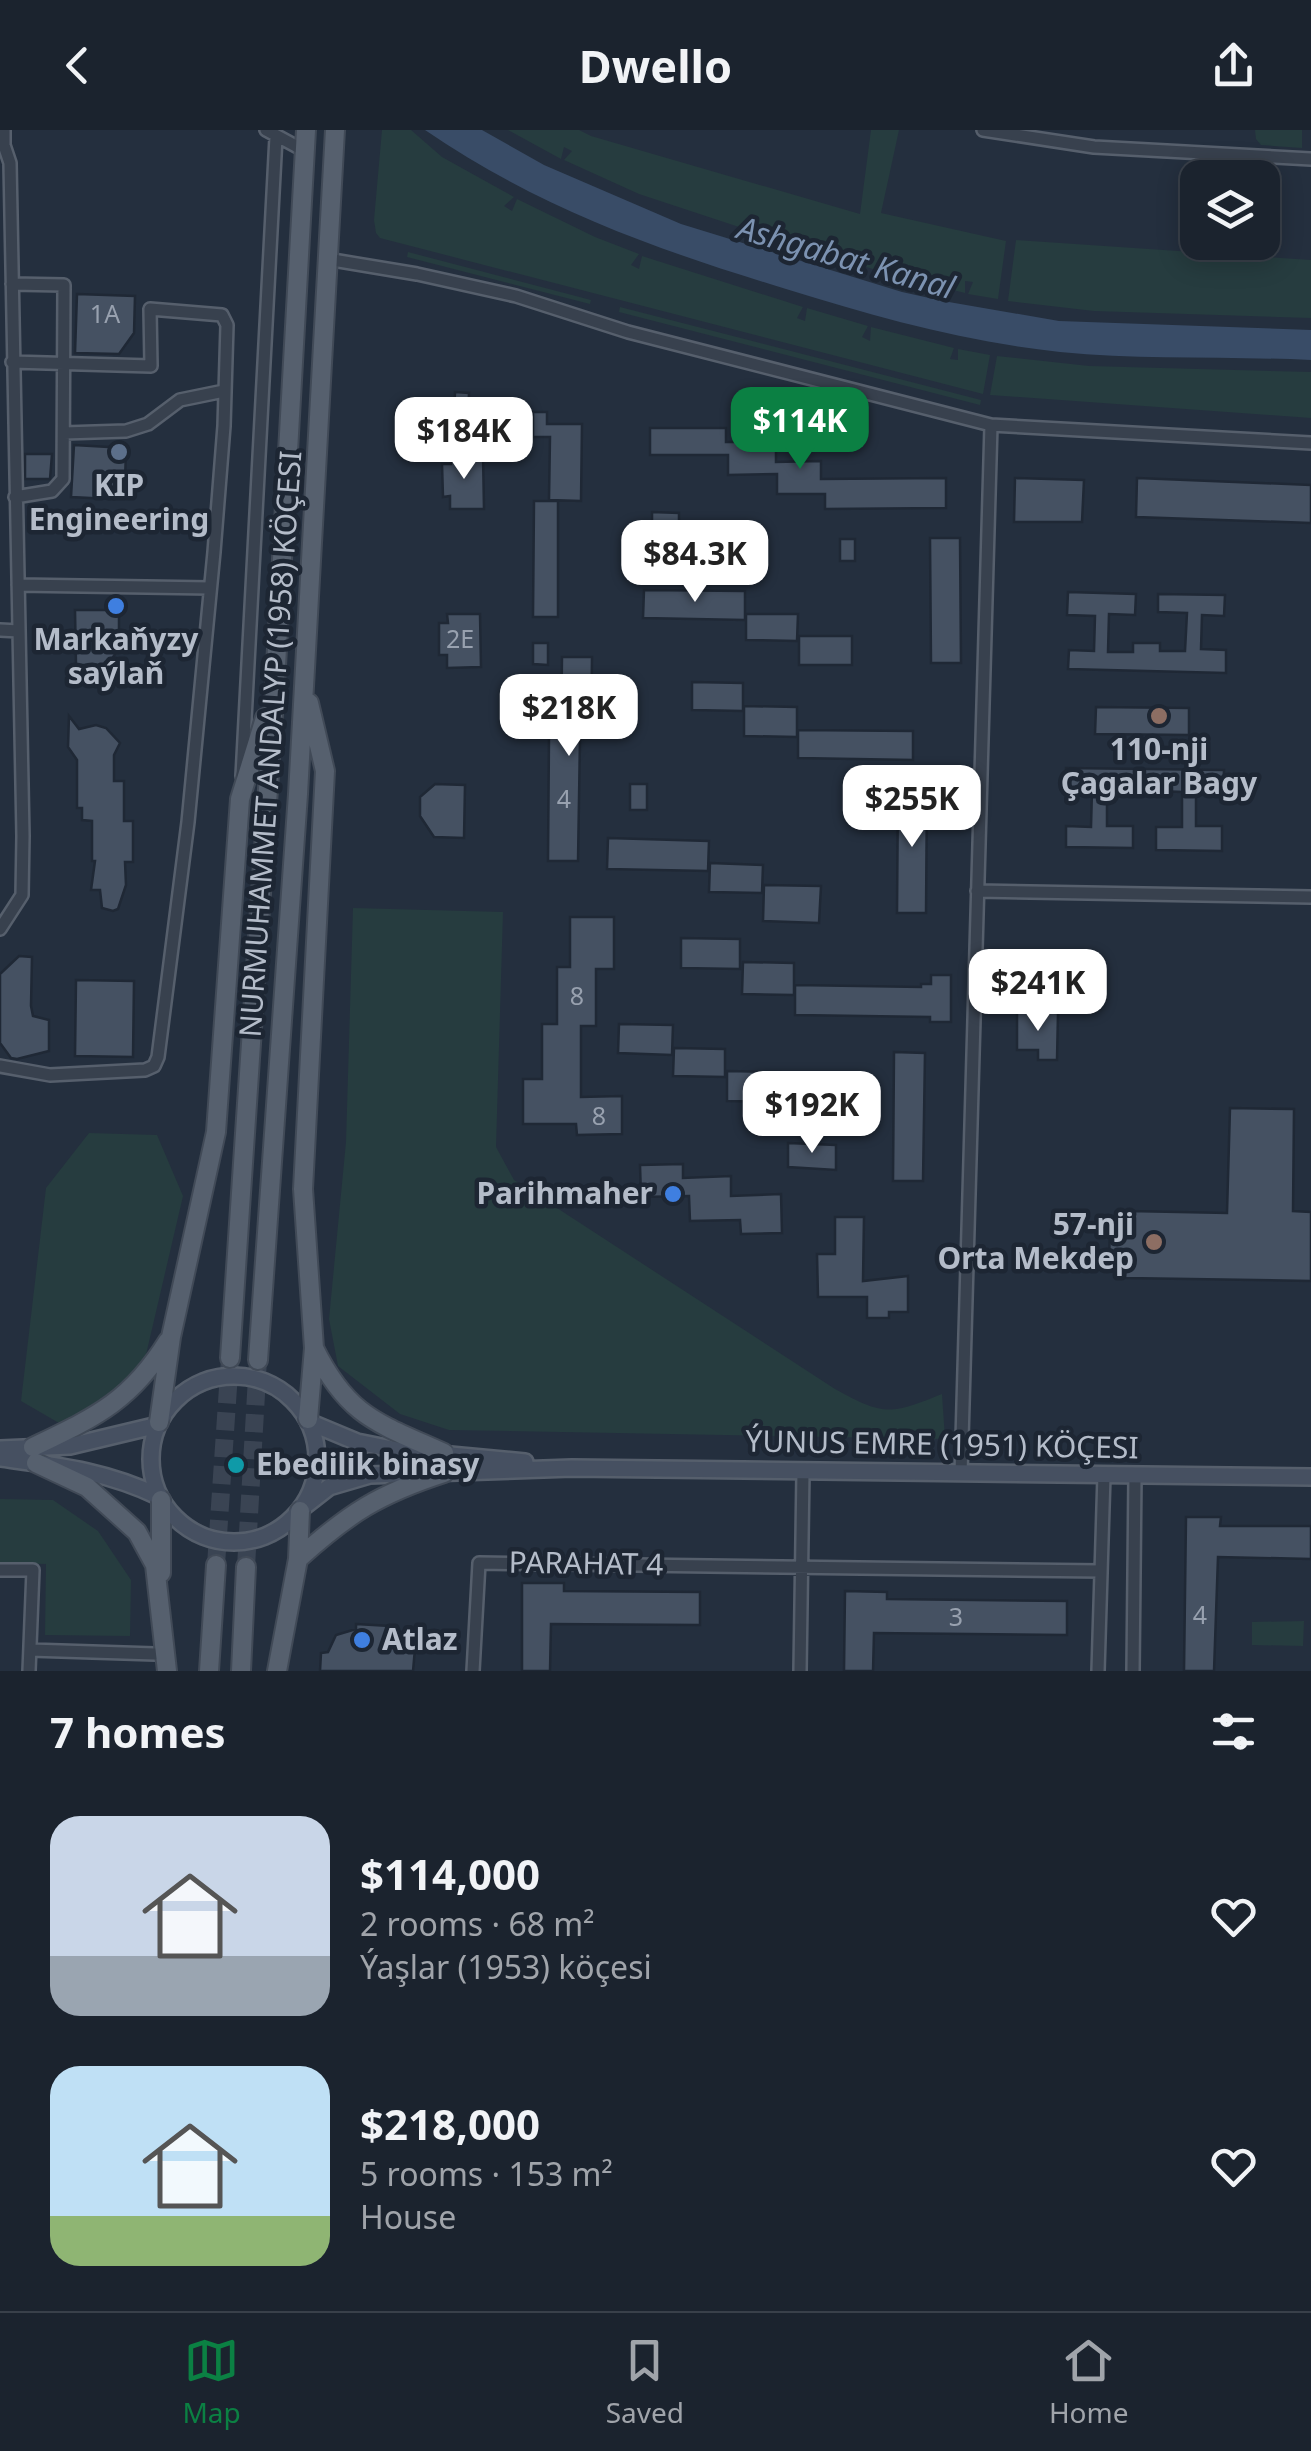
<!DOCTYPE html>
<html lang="en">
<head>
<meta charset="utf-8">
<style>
	body { margin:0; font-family:"Noto Sans",sans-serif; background:#282f3a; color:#f1f3f6; height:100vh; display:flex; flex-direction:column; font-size:38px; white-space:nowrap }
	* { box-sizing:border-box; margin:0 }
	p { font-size:32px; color:#a0a4aa }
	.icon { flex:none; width:55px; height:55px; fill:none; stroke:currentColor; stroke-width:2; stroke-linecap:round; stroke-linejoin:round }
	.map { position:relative; height:1541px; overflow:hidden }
	.panel { display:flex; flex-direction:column; background:#1b232e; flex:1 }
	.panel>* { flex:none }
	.tools { position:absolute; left:1180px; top:30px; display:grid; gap:20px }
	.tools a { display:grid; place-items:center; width:100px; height:100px; border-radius:20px; background:#1b232e; box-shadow:0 5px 25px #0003,0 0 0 2px #39404a; font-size:50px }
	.price { position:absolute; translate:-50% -85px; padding:0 22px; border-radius:20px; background:#fff; color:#222; font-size:32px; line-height:65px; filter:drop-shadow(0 2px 5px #0008) }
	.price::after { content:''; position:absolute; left:50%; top:60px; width:30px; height:22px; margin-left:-15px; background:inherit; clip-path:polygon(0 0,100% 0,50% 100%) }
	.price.active { background:#0b8043; color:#fff }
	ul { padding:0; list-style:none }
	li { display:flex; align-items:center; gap:30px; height:250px; padding:0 50px }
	li span { display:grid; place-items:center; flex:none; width:280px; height:200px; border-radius:30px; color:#555 }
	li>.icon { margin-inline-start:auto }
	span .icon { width:120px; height:120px; fill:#fffc; stroke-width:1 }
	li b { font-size:42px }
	h2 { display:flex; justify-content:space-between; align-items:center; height:120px; padding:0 50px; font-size:42px }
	header { display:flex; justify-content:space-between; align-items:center; height:130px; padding:0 50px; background:#1b232e; font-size:45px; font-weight:700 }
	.dock { display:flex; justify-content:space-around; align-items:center; height:140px; border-top:2px solid #39404a; background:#1b232e; font-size:28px; color:#a0a4aa }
	.dock a { display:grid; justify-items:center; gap:5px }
	.dock .active { color:#0b8043 }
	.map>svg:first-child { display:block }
</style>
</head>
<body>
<header><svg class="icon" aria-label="back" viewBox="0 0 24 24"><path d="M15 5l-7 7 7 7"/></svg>Dwello<svg class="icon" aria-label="share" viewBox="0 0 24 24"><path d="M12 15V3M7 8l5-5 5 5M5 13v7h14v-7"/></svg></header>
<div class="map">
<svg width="1311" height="1541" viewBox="0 0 1311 1541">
	<rect width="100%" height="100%" fill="#242f3e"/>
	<path fill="#263c3f" d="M382,0H411L442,27L514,67L504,76L512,81L517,69L595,107L639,124L631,135L639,139L642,126L803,177L797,188L805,191L807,178L868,196L862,207L870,211L871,197L954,218L950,229L958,230V219L990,225L983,264L380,108L376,103L374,90Z
		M508,0H579L591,6L860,84L871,0H899L881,83L1006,111L998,169L968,164L973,152L965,151V163L886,143L891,132L883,131V142L803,118L808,107L800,105V117L639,64L564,30L572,21L564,17L561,29Z
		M1255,0H1302V18L1261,15L1256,9Z
		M1016,110L1311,130V188L1094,181L1008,171Z
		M408,122L591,170L590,174L407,127Z
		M620,177L981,270L980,275L619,182Z
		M997,226L1089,236L1311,242V288L990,265Z
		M353,778L503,782L496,1017L514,1050L835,1259C884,1286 890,1285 942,1264L945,1309L449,1300L400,1284L338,1236L329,1189L346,1012Z
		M89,1003L157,1005L183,1066L145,1229L104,1271L59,1293L21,1271L46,1058Z
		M0,1369L53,1370L98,1401L131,1450L130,1506L45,1505L46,1434L0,1433Z
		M1304,1491L1303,1516L1252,1515V1492Z"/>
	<path fill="#394c67" d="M425,0H482L544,35L681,94L902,162L943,171L1059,191L1311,200V230C1227,226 1143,230 1060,222C965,212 876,187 786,159C655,119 539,78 425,0Z"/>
	<path fill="#455162" stroke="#1f2835" stroke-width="2.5" d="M77,164L135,166L134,203L119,224L75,223Z
		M455,262L469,263L468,286L454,285Z
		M533,282H547V294H582L581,371L549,370L550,307H533Z
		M650,298H726V312H776V332L821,331V349L946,348V378L825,379V364H777V344L728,345V325H650Z
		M74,315L126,318L125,353L110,369L71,367Z
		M25,324H52L50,349H25Z
		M483,325L484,379H450V366L443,367L442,334H451V326Z
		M1015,348L1084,350L1082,392H1014Z
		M1137,348L1311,355V393L1136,387Z
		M534,371H558V487H533Z
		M652,382L679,383V400H652Z
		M28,387H51V401H28Z
		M930,408H960L961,533H931Z
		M840,409H855V431H840Z
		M644,460L745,461V490L643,488Z
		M1068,462L1136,464L1135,485L1109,484L1108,522H1133V513H1160V521H1185L1187,483L1158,482V464L1225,465L1224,486L1202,485L1201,519L1226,520V543L1068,539L1069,520L1094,521L1095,486L1067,485Z
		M75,480H119V518L108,535H76Z
		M447,484H480L481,537L447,538V525H439V493H448Z
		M746,484H798L797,511L746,510Z
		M799,506H852V535H799Z
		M533,513H548V535L533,534Z
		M562,527H592L591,608H580L578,731H548L549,605L561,606Z
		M692,552L743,553V581L692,580Z
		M744,576L797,577V607L744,606Z
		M1096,577L1189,578V605L1095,604Z
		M69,586L79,599L96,595L106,598L120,613L114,625V651H124V691H133V732H125L126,755L118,779L113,781L102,778L100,760H91L95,731H92V691L82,690V678H77V630L68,617Z
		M798,600L913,601V630L798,628Z
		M1066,638L1224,640L1223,663L1196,662V696H1222V721L1156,720V697H1182V662L1158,661V666H1132V660H1107V696H1133V718L1066,717V696L1091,697L1092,660H1066Z
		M435,654L465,655L464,708L434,707L420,686V667Z
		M630,654H647V680H630Z
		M898,656H927L926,783H897Z
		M608,708L709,711L708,741L607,739Z
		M710,733L763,735L762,763L709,762Z
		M764,755L821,756L819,793L763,791Z
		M570,787H614V839H596V896H581V967L622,966V1004L577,1005L576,994H523V949H542V894H557V837H570Z
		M681,808L740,809V839L681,838Z
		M1005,825H1046V852H1005Z
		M19,826L32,827L31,876L33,886L49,890V921L17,929L11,928L0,913V844Z
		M743,832L794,833V865L742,864Z
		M931,845H951V892H930V887L795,885V855L921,857V854H931Z
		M76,850L134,851L133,927L75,926Z
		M1017,881L1058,883L1057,930H1038V920H1017Z
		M619,894L673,895L672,925L618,923Z
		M674,918L725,919V947L673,946Z
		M894,922L925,923L923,1051H893Z
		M727,941L855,944L854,974L727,971Z
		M1230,978L1294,979L1293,1081L1311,1082V1151L1125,1148L1126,1132H1109L1110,1095L1129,1094V1081L1227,1083Z
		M788,1013L836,1015V1040L788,1037Z
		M683,1034V1048L731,1046V1066L781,1064L782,1103L741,1104L740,1090L690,1091L689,1066L641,1067L640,1035Z
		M835,1087H864L863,1151L908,1146V1182H889V1188H867V1167H818L817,1124H835Z
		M1186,1387H1221L1220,1396H1311V1429L1218,1427L1214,1541H1184Z
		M522,1453H564V1461L700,1462V1495L551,1494L550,1541H522Z
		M845,1461L887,1462V1469L1067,1471V1505L874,1503L873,1541H844Z
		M356,1494L390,1496L389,1504L416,1507L413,1541H320L321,1523L328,1522L336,1505L356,1499Z"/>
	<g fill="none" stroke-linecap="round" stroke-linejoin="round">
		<path stroke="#3a4453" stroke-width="18" stroke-dasharray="18 9" stroke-linecap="butt" d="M216,1435L230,1228
			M246,1437L258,1230"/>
		<defs>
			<path id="street" d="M266,0L305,21
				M983,0L1094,17L1311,29
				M327,129L417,144L516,166L628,202L991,295L1311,313
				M12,154L64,155L63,349L52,361L15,367
				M64,303L126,301L148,294L180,270L224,261
				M18,455L210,458
				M0,500L19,501
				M242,646L276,7
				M977,761L1311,767
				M0,799L22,765L23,706L10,33L4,15V0
				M0,936L50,945L145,940L154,936L158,927L188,692L214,422L224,296L227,195L222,185L150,179L151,236L12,232
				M961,1344L991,295
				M0,1440H33L29,1541
				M30,1520L155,1524
				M473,1541L479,1433L1101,1441
				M800,1541L803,1342
				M1098,1541L1104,1345
				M1133,1541L1135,1345"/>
			<path id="secondary" d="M151 1329a83 83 0 1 1 166 0a83 83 0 1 1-166 0Z
				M309,1292L357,1312L397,1320L525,1332
				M0,1319L70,1316L158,1295
				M0,1328C59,1336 106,1341 160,1367
				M302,1378L329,1357L370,1345L572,1338L1311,1347"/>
			<path id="primary" d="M314,1218C348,1287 378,1293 444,1323
				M230,1228L275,554L306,0
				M258,1230L298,664L335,0
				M308,1289L314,1218L303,1059L325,641L309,573
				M159,1292L171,1207L216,1002L240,669L265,588
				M33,1317C95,1287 130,1272 168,1211
				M36,1333L87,1357L137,1402L155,1435L167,1541
				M298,1429C349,1383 379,1364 444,1343
				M161,1443V1370
				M209,1541L216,1435
				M241,1541L246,1437
				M277,1541L298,1429L300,1381"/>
		</defs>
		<use href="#street" stroke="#565f6c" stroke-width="16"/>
		<use href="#secondary" stroke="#565f6c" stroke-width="20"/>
		<use href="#primary" stroke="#414a57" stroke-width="22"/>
		<use href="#street" stroke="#38414e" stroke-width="11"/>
		<use href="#secondary" stroke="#465061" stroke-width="15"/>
		<use href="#primary" stroke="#56606e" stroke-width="18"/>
	</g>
	<circle fill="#5c6f8a" stroke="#1d2633" stroke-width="4" cx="119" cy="322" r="10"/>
	<g fill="#3f7fe0" stroke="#1d2633" stroke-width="4">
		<circle cx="116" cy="476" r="10"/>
		<circle cx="673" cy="1064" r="10"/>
		<circle cx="362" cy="1510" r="10"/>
	</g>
	<g fill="#8d6e63" stroke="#1d2633" stroke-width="4">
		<circle cx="1159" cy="586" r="10"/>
		<circle cx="1154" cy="1112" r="10"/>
	</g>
	<circle fill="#0f9aa8" stroke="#1d2633" stroke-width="4" cx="236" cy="1335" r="10"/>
	<g text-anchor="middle" stroke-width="9" stroke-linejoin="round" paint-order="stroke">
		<g font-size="25" fill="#98a1af">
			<text x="105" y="193">1A</text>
			<text x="460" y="518">2E</text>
			<text x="564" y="678">4</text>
			<text x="577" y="875">8</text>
			<text x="599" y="995">8</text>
			<text x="1200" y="1494">4</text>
			<text x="956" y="1496">3</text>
		</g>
		<g font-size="30" font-weight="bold" fill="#b4bcc9" stroke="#1d2633">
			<text x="119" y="366">KIP<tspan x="119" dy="34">Engineering</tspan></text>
			<text x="116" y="520">Markaňyzy<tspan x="116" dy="34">saýlaň</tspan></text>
			<text x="1159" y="630">110-nji<tspan x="1159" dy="34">Çagalar Bagy</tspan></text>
			<text x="653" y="1074" text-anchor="end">Parihmaher</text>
			<text x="1134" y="1105" text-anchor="end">57-nji<tspan x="1134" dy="34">Orta Mekdep</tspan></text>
			<text x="256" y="1345" text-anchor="start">Ebedilik binasy</text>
			<text x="382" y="1520" text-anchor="start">Atlaz</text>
		</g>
		<g font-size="30" fill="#b4bcc9" stroke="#1d2633">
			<text transform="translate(271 614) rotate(-86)" y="10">NURMUHAMMET ANDALYP (1958) KÖÇESI</text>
			<text transform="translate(942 1315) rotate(1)" y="10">ÝUNUS EMRE (1951) KÖÇESI</text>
			<text transform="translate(586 1434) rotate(1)" y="10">PARAHAT 4</text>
		</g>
		<g font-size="32" font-style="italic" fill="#7c92b1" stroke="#1d2633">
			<text transform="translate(846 128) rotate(16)" y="11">Ashgabat Kanal</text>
		</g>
	</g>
</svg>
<div class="tools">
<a><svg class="icon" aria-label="layers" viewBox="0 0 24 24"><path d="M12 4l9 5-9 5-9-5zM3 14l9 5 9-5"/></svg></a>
</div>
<b class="price active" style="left:800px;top:342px">$114K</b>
<b class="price" style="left:464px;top:352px">$184K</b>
<b class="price" style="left:695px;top:475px">$84.3K</b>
<b class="price" style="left:569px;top:629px">$218K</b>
<b class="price" style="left:912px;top:720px">$255K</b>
<b class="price" style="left:1038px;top:904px">$241K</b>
<b class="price" style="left:812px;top:1026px">$192K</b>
</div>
<section class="panel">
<h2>7 homes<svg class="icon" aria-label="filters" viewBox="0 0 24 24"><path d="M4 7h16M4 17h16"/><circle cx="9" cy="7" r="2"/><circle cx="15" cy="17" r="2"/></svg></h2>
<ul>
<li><span style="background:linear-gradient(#c9d6e8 70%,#9aa5b1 0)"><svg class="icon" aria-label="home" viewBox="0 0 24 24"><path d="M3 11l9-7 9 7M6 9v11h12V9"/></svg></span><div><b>$114,000</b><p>2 rooms · 68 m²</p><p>Ýaşlar (1953) köçesi</p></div><svg class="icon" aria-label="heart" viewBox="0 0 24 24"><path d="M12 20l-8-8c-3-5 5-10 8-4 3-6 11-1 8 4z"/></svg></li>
<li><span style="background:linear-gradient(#bfe0f5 75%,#8fb573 0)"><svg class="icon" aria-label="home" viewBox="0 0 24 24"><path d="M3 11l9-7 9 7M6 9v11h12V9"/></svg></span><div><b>$218,000</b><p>5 rooms · 153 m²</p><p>House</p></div><svg class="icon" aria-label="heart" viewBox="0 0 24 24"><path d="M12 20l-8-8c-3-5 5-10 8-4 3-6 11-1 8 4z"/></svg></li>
</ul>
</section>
<nav class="dock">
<a class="active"><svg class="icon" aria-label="map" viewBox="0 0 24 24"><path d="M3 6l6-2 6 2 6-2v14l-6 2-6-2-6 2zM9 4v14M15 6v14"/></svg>Map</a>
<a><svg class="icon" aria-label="saved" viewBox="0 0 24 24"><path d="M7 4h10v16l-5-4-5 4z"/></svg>Saved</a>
<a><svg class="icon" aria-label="home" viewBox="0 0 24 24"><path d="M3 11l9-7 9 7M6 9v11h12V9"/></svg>Home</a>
</nav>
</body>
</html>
